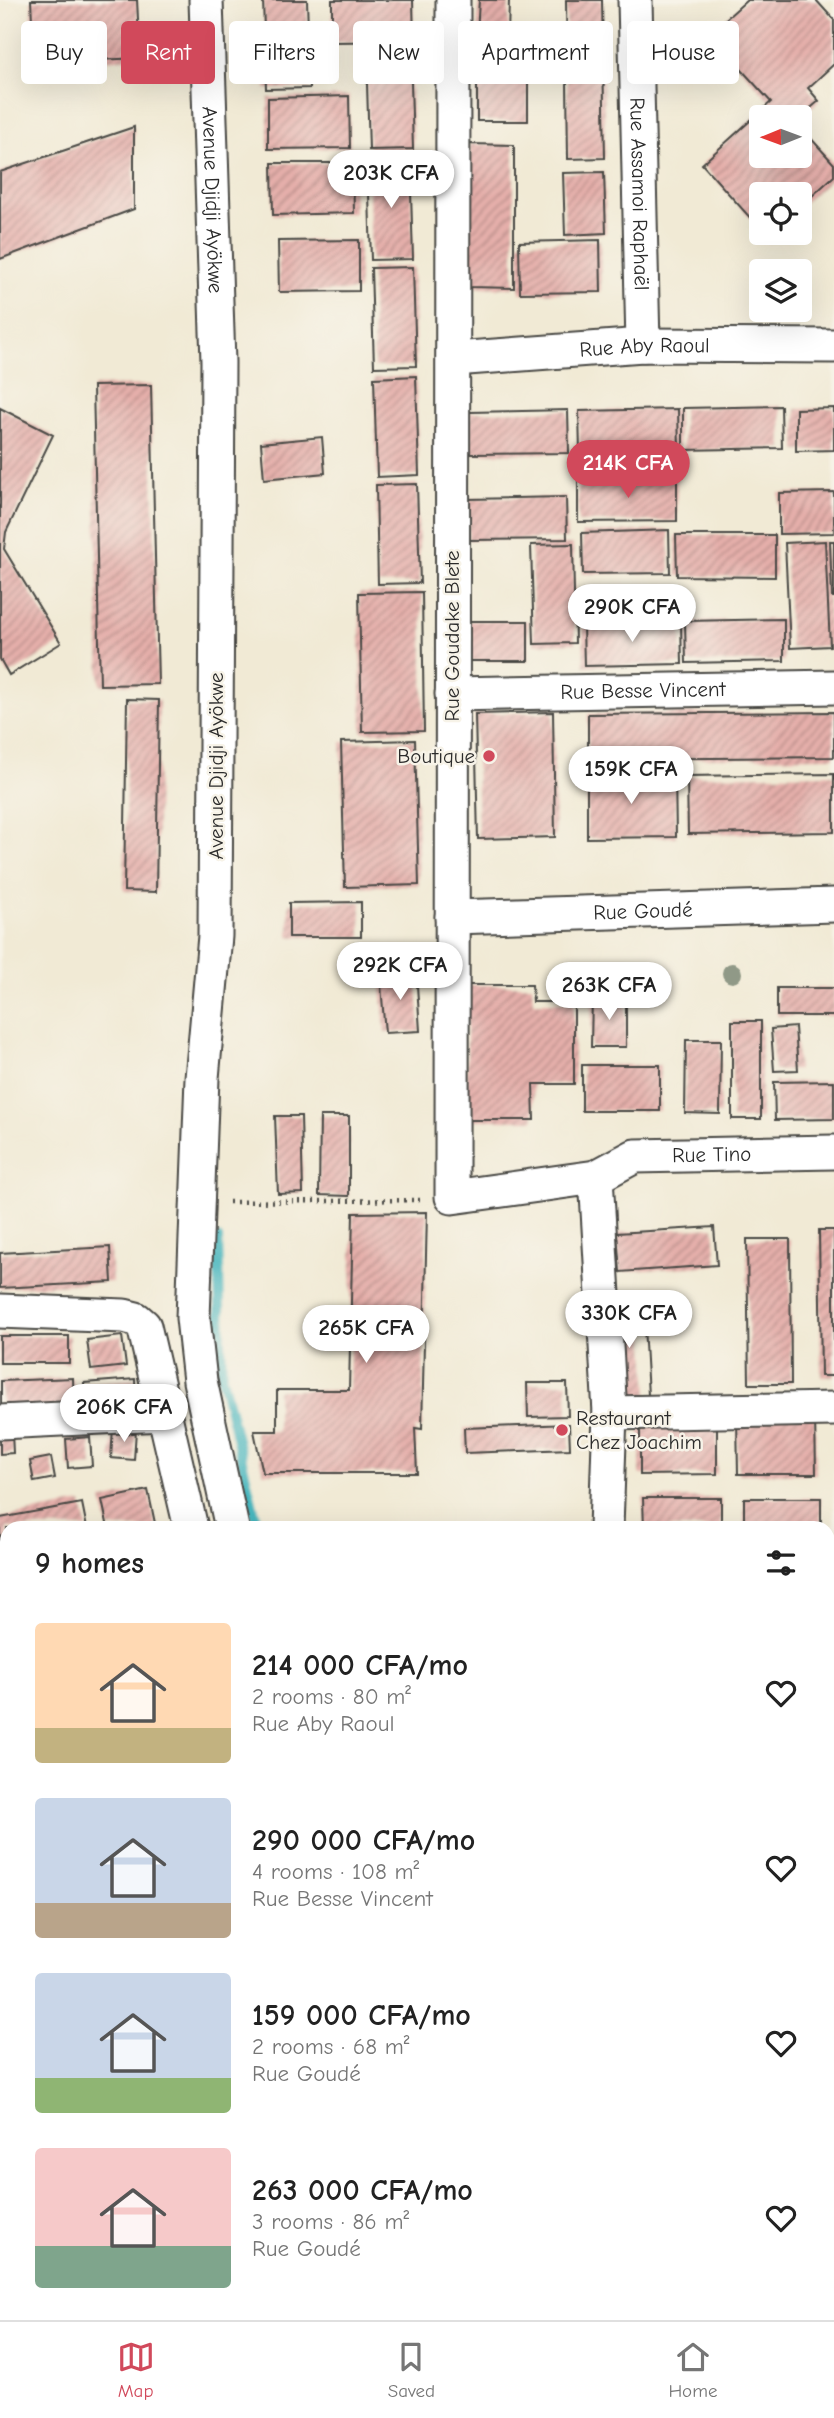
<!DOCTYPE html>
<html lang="en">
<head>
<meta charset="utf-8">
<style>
	body { margin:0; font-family:"Comic Neue",sans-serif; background:#f6f6f6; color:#222; height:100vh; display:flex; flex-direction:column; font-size:26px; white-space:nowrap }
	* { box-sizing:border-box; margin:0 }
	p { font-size:23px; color:#767676 }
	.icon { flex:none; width:38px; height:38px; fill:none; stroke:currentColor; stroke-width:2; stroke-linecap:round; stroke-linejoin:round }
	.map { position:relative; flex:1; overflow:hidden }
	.panel { position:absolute; left:0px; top:1521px; width:835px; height:800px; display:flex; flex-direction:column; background:#fff; border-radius:21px 21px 0 0; box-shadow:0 7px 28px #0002 }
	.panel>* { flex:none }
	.top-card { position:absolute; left:21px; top:21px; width:793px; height:63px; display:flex; gap:14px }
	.needle { width:46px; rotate:269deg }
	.fabs { position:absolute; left:749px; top:105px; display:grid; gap:14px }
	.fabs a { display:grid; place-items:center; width:63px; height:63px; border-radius:7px; background:#fff; box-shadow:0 7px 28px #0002; font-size:35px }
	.price { position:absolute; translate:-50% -60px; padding:0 16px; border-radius:24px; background:#fff; color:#222; font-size:23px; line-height:46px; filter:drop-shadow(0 2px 4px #0008) }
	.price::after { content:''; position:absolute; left:50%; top:42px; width:21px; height:16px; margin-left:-10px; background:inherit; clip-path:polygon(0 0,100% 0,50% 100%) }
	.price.current { background:#d1495b; color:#fff }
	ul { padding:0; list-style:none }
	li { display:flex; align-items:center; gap:21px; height:175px; padding:0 35px }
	li span { display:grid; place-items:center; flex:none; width:196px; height:140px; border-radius:7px; color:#555 }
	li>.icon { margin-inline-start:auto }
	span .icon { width:84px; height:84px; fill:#fffc; stroke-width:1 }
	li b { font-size:30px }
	h2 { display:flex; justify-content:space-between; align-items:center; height:84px; padding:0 35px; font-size:30px }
	.pill { padding:0 24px; border-radius:7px; background:#fff; box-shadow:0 7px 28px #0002; font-size:24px; line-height:63px }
	.pill.current { background:#d1495b; color:#fff }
	.dock { display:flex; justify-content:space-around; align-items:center; height:98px; border-top:2px solid #e0e0e0; background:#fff; font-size:19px; color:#767676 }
	.dock a { display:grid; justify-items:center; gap:4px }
	.dock .current { color:#d1495b }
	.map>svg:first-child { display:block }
</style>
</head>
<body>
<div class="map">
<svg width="834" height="2320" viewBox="0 0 834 2320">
	<defs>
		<pattern id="water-rules" width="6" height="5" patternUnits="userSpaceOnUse" patternTransform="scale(1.75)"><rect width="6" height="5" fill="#47b6be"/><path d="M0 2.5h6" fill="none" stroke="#3b949b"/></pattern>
		<pattern id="building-hatch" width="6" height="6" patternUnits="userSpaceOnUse" patternTransform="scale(1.75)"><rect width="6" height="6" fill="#e5afaa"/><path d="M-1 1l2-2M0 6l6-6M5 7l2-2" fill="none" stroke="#ba8f8b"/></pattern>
	</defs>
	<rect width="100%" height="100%" fill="#f7f3e8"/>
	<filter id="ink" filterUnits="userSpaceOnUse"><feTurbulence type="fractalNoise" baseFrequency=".0143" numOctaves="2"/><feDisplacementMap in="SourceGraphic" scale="14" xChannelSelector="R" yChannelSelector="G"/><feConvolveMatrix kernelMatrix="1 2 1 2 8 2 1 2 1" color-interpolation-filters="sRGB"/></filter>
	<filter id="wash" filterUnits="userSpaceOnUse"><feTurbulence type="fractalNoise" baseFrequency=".00686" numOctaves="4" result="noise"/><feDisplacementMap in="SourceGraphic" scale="28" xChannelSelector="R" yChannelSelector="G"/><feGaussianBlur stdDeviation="1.57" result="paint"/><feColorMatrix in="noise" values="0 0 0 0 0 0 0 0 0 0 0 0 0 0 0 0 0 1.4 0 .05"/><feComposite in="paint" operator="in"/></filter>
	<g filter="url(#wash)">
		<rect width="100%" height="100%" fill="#f1ead5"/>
		<path fill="#80d89d" stroke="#568264" stroke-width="2" d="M828,1772H834V2154H828Z"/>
		<path fill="url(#water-rules)" stroke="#397074" stroke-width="2" d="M0,2151L7,2159V2314H84L83,2320H0Z"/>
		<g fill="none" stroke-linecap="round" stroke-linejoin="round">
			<path stroke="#47b6be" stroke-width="10" d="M218,1239L222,1377L258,1528"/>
		</g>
		<g id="blocks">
			<path fill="url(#building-hatch)" d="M31,0H137L140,58L34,63Z
				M263,0H307L310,88L266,89Z
				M332,0H413L414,41L332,42Z
				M479,0H509L508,36L477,35Z
				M566,0H602L605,158L568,159Z
				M747,0H816L834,20V64L808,88L819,101L800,117H761V156H800V126L834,164V176L800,207V194H761V230L702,164L771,102L709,34Z
				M670,30H694V57L670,58Z
				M477,40H528V121H477Z
				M410,49L413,149L369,150L366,51Z
				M349,96L350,148L268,149V98Z
				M134,127V209L0,259V172Z
				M470,144L514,145V288L470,287Z
				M410,159L413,259L371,260L368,161Z
				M272,163H353L354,213L273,215Z
				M604,172L606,233L565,235L563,173Z
				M359,240V291L279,292L278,241Z
				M600,240L601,292L520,293L519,242Z
				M413,267L416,366L374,367L371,268Z
				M416,376L419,475L377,477L374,378Z
				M151,385L158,684L100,685L93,386Z
				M781,406L782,448L683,450V408Z
				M0,408L53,435L6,532L4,549L61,643L9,675L0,659Z
				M834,408V450L796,451V409Z
				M678,409L679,451L580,453L579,411Z
				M568,410L569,453L470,454V412Z
				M322,437L325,473L264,479L261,443Z
				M677,478V521L578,522V480Z
				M417,484L420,583L378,584L376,485Z
				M834,492V533L779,534V493Z
				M566,497L567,539L468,540V499Z
				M669,530L670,573L583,574L582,533Z
				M676,535H775V577L677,576Z
				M825,541L830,646L790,648L785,543Z
				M830,541H834V597H832Z
				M573,544L575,643L534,644L531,545Z
				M422,592L424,731L362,732L359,593Z
				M784,619V661L686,663L685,621Z
				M468,621H528V661H468Z
				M681,622L682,664L584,666L583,624Z
				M127,699L159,700L156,892L124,891Z
				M553,712L555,837L478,839L475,714Z
				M834,712V757L588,759V714Z
				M415,740L419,885L345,887L341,742Z
				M675,773L676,837L587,838V774Z
				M834,774V832L688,834L687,776Z
				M361,902V937H289V903Z
				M416,970L420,1031L385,1033L380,973Z
				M467,985H532L533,1002H574V1084H533L534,1120H467Z
				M777,988H834V1016H777Z
				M592,996L626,997V1047H591Z
				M732,1021H761V1119H732Z
				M795,1027L798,1070L774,1071L771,1029Z
				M686,1040H721L720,1114L685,1113Z
				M582,1065H660V1111H582Z
				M834,1081V1119L775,1120L774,1082Z
				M275,1116H301L303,1193L278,1194Z
				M320,1116H349V1196L319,1195Z
				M427,1212L422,1429L415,1428L417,1473H263L254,1431H277V1390H349L353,1213Z
				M714,1227L717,1265L620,1272L617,1233Z
				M819,1230H834V1376H821Z
				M747,1239H790L791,1384H749Z
				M110,1247L112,1282L0,1288V1253Z
				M643,1301V1317L625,1319L626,1327L644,1326L648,1395L616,1397L610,1303Z
				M0,1336H69V1363H0Z
				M122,1336L126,1366L91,1370L87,1340Z
				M73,1378L74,1410L1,1412V1381Z
				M135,1379L136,1406L86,1409L84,1383Z
				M527,1383H567L568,1416L528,1417Z
				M815,1416L816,1474H738L737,1417Z
				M717,1417V1474L640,1475V1418Z
				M569,1424L570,1449L465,1453L464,1428Z
				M113,1428L136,1430L134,1460L111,1458Z
				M12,1433L13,1453L0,1454V1434Z
				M90,1437L92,1466L68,1468L66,1439Z
				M51,1457L55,1478L34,1482L30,1461Z
				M148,1490L156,1528H108L102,1500Z
				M643,1498H721V1528H644Z
				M744,1498H821V1528H744Z
				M82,1503L87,1528H7V1549L0,1551V1518Z
				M0,1658L7,1674V1687L0,1690Z
				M7,1867V1884L0,1887V1869Z
				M7,1935V1957L0,1963V1941Z
				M828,2216H834V2260H828Z
				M146,2314H200L201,2320H147Z
				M223,2314H255L257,2320H225Z
				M457,2314H502L501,2320H456Z
				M533,2314H591V2320H533Z
				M620,2314H716L717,2320H621Z"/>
		</g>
	</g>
	<g filter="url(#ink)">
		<use href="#blocks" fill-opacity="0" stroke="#494844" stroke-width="2"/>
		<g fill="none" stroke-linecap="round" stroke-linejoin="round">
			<defs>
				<g id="minor">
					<path id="s1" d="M206,0L218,362L215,936L202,1078L193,1318L200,1381L232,1528"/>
					<path d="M453,0L452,1197L596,1177L610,1413L606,1528"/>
					<path id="s2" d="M635,0L643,345"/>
					<path id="s3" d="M454,359L643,345L834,346"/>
					<path id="s4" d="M452,694L834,687"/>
					<path id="s5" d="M452,917L834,905"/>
					<path id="s6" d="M596,1177L635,1156L834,1152"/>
					<path d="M0,1311L124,1316L136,1319L144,1326L191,1528"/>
					<path d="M610,1413L834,1409"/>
					<path d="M0,1422L163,1414"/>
					<path d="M828,1725H834"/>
					<path d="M0,1798L7,1795"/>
					<path d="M828,2190L834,2189"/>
					<path d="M410,2314L411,2320"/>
				</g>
			</defs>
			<use href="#minor" stroke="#494844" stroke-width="37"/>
			<path stroke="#494844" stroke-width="4.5" stroke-dasharray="2 5" stroke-linecap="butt" d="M229,1202L420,1200"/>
			<use href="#minor" stroke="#fff" stroke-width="33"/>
		</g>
		<circle fill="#909987" cx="732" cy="973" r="10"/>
	</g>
	<g fill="#d1495b" stroke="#f7f3e8" stroke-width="2.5">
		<circle cx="489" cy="756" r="7"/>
		<circle cx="562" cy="1430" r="7"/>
	</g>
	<g text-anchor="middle" stroke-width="5" stroke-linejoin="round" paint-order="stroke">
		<g font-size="21" fill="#2b2b2b" stroke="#f7f3e8">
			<text dy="7" stroke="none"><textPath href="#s2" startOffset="194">Rue Assamoi Raphaël</textPath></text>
			<text dy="7" stroke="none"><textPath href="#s1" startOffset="200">Avenue Djidji Ayökwe</textPath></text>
			<text dy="7" stroke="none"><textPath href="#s3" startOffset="191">Rue Aby Raoul</textPath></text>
			<text transform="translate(452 636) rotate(-90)" y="7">Rue Goudake Blete</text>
			<text dy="7" stroke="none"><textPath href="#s4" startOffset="191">Rue Besse Vincent</textPath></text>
			<text transform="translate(216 766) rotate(-90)" y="7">Avenue Djidji Ayökwe</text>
			<text dy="7" stroke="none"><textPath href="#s5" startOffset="191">Rue Goudé</textPath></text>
			<text dy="7" stroke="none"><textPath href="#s6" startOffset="121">Rue Tino</textPath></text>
		</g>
		<g font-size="21" fill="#2b2b2b" stroke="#f7f3e8" text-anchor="end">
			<text x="475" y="763">Boutique</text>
			<text x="576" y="1425" text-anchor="start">Restaurant<tspan x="576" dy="24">Chez Joachim</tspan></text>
		</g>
	</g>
</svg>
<div class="fabs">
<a><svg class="needle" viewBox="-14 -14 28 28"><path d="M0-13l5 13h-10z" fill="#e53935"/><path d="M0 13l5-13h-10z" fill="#767676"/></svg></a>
<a><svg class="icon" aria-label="locate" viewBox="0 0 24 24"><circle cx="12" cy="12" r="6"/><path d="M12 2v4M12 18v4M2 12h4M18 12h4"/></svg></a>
<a><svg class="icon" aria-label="layers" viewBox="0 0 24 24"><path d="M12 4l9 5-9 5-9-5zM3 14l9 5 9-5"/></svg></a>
</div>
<b class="price" style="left:391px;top:210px">203K CFA</b>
<b class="price current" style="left:628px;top:500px">214K CFA</b>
<b class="price" style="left:632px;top:644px">290K CFA</b>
<b class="price" style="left:631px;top:806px">159K CFA</b>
<b class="price" style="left:400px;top:1002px">292K CFA</b>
<b class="price" style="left:609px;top:1022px">263K CFA</b>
<b class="price" style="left:629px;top:1350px">330K CFA</b>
<b class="price" style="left:366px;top:1365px">265K CFA</b>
<b class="price" style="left:124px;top:1444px">206K CFA</b>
<div class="top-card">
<a class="pill">Buy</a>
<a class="pill current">Rent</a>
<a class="pill">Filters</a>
<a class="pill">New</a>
<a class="pill">Apartment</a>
<a class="pill">House</a>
</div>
<section class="panel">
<h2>9 homes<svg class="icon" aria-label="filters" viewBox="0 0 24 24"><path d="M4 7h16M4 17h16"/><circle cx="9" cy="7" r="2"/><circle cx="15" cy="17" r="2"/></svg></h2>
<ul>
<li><span style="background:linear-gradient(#ffd9b3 75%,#c2b280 0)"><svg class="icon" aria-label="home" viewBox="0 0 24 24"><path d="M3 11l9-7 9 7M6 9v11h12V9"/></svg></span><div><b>214 000 CFA/mo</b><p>2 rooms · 80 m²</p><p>Rue Aby Raoul</p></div><svg class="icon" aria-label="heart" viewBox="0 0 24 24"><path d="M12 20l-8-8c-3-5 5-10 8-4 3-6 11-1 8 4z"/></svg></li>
<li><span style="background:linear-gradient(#c9d6e8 75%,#b9a48a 0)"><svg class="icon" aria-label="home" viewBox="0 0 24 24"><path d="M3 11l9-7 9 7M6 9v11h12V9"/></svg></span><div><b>290 000 CFA/mo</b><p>4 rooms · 108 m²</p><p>Rue Besse Vincent</p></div><svg class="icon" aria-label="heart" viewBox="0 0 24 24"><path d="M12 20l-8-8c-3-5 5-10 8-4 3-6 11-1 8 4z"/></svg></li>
<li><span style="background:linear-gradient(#c9d6e8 75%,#8fb573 0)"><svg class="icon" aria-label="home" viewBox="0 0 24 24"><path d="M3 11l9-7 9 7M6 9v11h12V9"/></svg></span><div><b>159 000 CFA/mo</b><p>2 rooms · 68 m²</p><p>Rue Goudé</p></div><svg class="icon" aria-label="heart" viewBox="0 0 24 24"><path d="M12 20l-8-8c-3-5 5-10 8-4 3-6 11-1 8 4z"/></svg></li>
<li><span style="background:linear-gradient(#f6c9c9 70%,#7fa58c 0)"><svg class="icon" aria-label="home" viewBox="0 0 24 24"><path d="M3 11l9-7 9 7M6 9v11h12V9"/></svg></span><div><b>263 000 CFA/mo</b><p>3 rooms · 86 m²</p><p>Rue Goudé</p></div><svg class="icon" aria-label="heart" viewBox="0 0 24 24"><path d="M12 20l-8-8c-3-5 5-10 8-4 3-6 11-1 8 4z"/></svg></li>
</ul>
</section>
</div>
<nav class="dock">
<a class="current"><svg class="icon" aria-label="map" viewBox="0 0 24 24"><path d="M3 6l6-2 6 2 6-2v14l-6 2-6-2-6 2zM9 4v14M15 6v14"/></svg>Map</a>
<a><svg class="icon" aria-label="saved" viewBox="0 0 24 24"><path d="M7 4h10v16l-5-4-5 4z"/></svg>Saved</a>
<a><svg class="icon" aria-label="home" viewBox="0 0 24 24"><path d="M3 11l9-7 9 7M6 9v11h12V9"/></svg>Home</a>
</nav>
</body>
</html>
